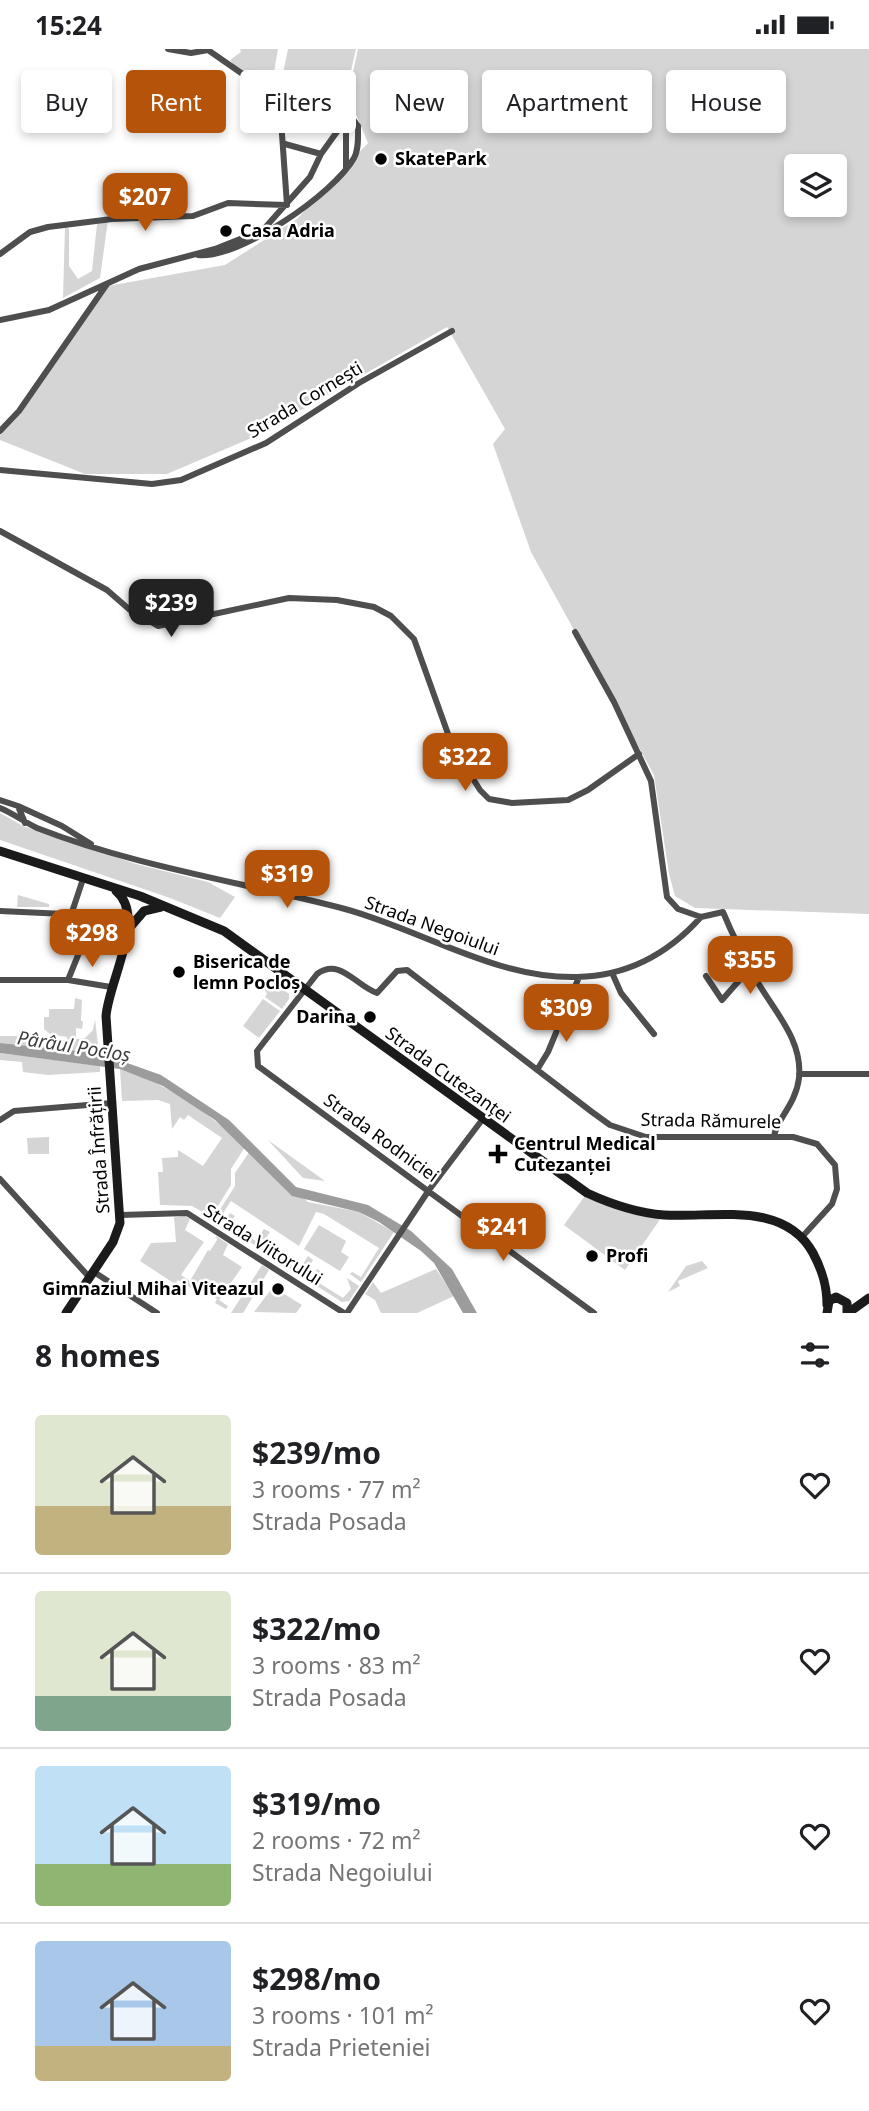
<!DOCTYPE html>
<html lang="en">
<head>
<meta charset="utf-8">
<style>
	body { margin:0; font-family:"Noto Sans",sans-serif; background:#f2f2f2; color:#202124; height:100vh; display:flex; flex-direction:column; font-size:26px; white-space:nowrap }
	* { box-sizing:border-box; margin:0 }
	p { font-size:23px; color:#757577 }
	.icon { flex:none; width:38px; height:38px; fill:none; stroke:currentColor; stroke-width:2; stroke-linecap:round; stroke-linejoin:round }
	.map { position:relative; height:1264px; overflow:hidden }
	.side { display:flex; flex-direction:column; background:#fff; flex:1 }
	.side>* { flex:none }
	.hud { position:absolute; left:21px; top:21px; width:828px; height:63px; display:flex; gap:14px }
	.buttons { position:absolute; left:784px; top:105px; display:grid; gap:14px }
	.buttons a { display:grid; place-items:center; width:63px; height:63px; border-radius:7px; background:#fff; box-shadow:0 4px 10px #0003; font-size:35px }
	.price { position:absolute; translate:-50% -60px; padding:0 16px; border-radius:14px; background:#b45309; color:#fff; font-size:23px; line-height:46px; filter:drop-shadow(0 2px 4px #0008) }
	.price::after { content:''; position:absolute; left:50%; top:42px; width:21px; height:16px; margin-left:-10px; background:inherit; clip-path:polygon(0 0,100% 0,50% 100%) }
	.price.current { background:#222; color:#fff }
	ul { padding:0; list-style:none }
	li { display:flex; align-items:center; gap:21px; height:175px; padding:0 35px }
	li+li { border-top:2px solid #e0e0e0 }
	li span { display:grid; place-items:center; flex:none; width:196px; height:140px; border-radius:7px; color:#555 }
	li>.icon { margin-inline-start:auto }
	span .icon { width:84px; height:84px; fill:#fffc; stroke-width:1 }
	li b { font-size:30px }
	h2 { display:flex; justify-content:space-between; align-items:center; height:84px; padding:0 35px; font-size:30px }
	.tag { padding:0 24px; border-radius:7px; background:#fff; box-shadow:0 4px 10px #0003; font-size:24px; line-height:63px }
	.tag.current { background:#b45309; color:#fff }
	.status { display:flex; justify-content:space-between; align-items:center; height:49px; padding:0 35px; background:#fff; direction:ltr }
	.status svg { height:19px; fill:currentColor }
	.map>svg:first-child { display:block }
</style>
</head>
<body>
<div class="status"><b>15:24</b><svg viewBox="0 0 49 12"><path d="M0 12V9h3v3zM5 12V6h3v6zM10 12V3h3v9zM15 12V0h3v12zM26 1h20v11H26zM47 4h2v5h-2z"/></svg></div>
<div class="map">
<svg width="869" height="1264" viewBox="0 0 869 1264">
	<rect width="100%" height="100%" fill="#fff"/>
	<path fill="#d5d5d5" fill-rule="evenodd" d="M240,0H278L271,40L235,17L230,11L241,3Z
		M288,0H356L345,48L281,34Z
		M358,0H869V865L695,859L675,847L669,825L654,726L531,503L493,395L505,380L447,278L256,387L167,425H85L0,391V386L108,237L225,216L297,170L368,94L348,46ZM796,117H835V156H796Z
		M108,171L100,229L63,249L65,178L69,180V217L78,230L92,222L97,175Z
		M0,764L23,777L136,815L208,833L235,848L220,869L170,849L0,791Z
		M18,846L49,855V858H17Z
		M267,928L289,945V950L282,960L265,948L267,945L262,936Z
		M75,949L82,951L81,972H83L82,980L76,979V990L85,989L93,981L95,970L99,1004L0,994V987H38L39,992H45V988L50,992H67V988L50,985L44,980V968H49V960H74Z
		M263,950L280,962L259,989L243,977Z
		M0,1004L100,1017V1023L48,1026L23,1023L22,1013L0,1011Z
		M120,1020C168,1035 208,1063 245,1098L231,1120V1136L211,1168L192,1157L160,1156L158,1123H163L162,1109L178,1108V1101L203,1117L222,1089L188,1066L184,1071L180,1068L172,1080L170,1055L158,1051L122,1052Z
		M49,1088V1105H28L27,1089Z
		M268,1091L325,1132L303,1129Z
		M250,1102L308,1153L359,1163L394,1183L361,1233L350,1225L352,1223L361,1228L379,1199L324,1165L316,1163L299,1197L231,1152L218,1172L214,1170L235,1137V1124Z
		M587,1144L663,1166L625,1221L564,1176Z
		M230,1164L235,1167L229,1175L256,1192L264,1180L270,1183L259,1199L223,1176Z
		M185,1167L190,1170L185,1181L204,1193L181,1226L190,1232L208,1201L210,1202L217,1191L216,1187L228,1195L223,1206L242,1218L219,1251L228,1257L226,1260L215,1254L217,1250L201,1239L198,1243L178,1231L175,1235L140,1212L151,1194L176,1193L174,1168Z
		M319,1176L346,1192L341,1203L349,1208L340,1222L304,1200Z
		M272,1191L278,1195L272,1203L299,1221L308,1207L313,1211L302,1227L264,1202Z
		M702,1212L708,1219L678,1232L680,1237L668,1243L686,1217Z
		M262,1216L269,1221L243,1264H231Z
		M317,1220L322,1223L316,1232L343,1249L351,1240L347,1229L359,1237L349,1252L342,1253L309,1232Z
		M436,1220L454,1247L417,1264H381L375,1251L365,1245L373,1233L381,1244Z
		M273,1238L302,1256L296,1264L254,1263Z"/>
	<path fill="#9c9c9c" d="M0,994L99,1004L161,1026L229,1071L296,1138L368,1156L411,1182L452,1220L477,1264H463L434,1214L421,1202L379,1173L359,1163L292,1147L215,1071L163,1037L120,1020L0,1004Z"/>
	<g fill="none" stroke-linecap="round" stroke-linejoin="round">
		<path stroke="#4e4e4e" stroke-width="6" d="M168,0L191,4L208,1L273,46L280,57L287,156
			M285,95L321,105
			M346,118V84
			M0,205L30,183L48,178L112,170L193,167L228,154L287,156
			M198,206C238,211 335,144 354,109C359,100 358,87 358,77
			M0,271L49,261L139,220L215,200L263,181L310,128L321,105L344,73L352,69L358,77
			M0,382L19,362L107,235
			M0,421L152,435L181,431L266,394L359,334L452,282
			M0,482L107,541L130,561L158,577L289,549L337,551L374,558L391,567L414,590L452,696L480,741L489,750L512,754L568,751L588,741L639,705
			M575,583L614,653L651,732L667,848L678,860L701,868
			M0,751L18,757L25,774
			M18,757L62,777L91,795
			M0,759C13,764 24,773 37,779C137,818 242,833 345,860C422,881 496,930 577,928C627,927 668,905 701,868
			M0,862L86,866L85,889L68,931
			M72,863L83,830
			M701,868L723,863C733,887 744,909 757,932C774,962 803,991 799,1029C796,1056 775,1072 774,1088
			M613,926L621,944L654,985
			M706,927L722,951L750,919
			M0,931H68L111,938
			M537,1021L548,1003L579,928
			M799,1025H869
			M0,1071L14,1062L112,1054
			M0,1130L90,1229
			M121,1166L187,1164L344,1264
			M94,1223L157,1264
			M347,1264L429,1141L482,1071
			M594,1264L258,1017L257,1002L317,925C340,908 356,937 377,944L397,922L407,921L592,1063L610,1076L646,1088H793L817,1095L835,1116L837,1140L832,1155L802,1188"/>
		<path stroke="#1b1b1b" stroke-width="9" d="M0,802L140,847L224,882L587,1144C611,1155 637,1164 664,1166C715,1169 784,1151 813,1204C822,1221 827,1236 827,1256
			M131,877L144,862L161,858
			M66,1264L113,1193L120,1174L106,967C109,931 147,867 116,842
			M827,1264L829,1252L836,1248L847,1254V1264
			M848,1264L869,1249"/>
	</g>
	<g fill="#000" stroke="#fff" stroke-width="2.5">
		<circle cx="381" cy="110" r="7"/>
		<circle cx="226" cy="182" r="7"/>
		<circle cx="179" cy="923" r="7"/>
		<circle cx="370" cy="968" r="7"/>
		<path d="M494.5 1094.5h7v7h7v7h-7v7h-7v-7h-7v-7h7z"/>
		<circle cx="592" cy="1207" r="7"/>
		<circle cx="278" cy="1240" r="7"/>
	</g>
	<g text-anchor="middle" stroke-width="5" stroke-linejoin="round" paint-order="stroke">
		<g font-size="18" font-weight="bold" fill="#000" stroke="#fff" text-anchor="start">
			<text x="395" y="116">SkatePark</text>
			<text x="240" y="188">Casa Adria</text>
			<text x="193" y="919">Biserica de<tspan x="193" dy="21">lemn Pocloș</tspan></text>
			<text x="356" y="974" text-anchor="end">Darina</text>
			<text x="514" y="1101">Centrul Medical<tspan x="514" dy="21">Cutezanței</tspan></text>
			<text x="606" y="1213">Profi</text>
			<text x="264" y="1246" text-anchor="end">Gimnaziul Mihai Viteazul</text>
		</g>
		<g font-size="18" fill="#000" stroke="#fff">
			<text transform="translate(305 351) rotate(-31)" y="6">Strada Cornești</text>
			<text transform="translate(432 877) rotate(20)" y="6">Strada Negoiului</text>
			<text transform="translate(448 1026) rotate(36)" y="6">Strada Cutezanței</text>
			<text transform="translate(711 1072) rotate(1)" y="6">Strada Rămurele</text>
			<text transform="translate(381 1089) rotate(36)" y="6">Strada Rodniciei</text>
			<text transform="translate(99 1101) rotate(-94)" y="6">Strada Înfrățirii</text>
			<text transform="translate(263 1196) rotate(32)" y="6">Strada Viitorului</text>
		</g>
		<g font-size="19" font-style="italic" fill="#3d3d3d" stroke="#fff">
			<text transform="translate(74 997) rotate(9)" y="7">Pârâul Pocloș</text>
		</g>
	</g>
</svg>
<div class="buttons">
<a><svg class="icon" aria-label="layers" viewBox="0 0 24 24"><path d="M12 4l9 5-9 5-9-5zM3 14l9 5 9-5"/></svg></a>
</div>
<b class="price" style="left:145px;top:184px">$207</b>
<b class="price current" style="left:171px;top:590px">$239</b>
<b class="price" style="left:465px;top:744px">$322</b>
<b class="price" style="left:287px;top:861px">$319</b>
<b class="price" style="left:92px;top:920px">$298</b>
<b class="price" style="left:750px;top:947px">$355</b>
<b class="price" style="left:566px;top:995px">$309</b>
<b class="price" style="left:503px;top:1214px">$241</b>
<div class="hud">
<a class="tag">Buy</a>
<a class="tag current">Rent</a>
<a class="tag">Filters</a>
<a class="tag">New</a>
<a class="tag">Apartment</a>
<a class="tag">House</a>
</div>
</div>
<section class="side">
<h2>8 homes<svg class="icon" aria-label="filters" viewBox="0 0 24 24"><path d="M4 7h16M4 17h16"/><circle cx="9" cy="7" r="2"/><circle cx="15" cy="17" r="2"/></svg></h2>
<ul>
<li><span style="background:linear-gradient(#dfe7d0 65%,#c2b280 0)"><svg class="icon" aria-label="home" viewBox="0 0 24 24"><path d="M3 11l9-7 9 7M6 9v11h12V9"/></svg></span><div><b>$239/mo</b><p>3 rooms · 77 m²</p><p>Strada Posada</p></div><svg class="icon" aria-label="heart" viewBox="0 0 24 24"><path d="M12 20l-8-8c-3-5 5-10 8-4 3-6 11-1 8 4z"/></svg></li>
<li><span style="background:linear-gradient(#dfe7d0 75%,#7fa58c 0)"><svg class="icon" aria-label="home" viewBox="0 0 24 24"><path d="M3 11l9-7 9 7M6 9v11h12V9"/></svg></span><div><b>$322/mo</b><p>3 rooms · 83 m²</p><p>Strada Posada</p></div><svg class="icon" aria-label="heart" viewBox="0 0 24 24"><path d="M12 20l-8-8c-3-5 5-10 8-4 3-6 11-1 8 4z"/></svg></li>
<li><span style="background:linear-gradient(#bfe0f5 70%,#8fb573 0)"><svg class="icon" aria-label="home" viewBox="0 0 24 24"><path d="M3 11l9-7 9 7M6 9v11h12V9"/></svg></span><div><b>$319/mo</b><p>2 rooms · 72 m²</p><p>Strada Negoiului</p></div><svg class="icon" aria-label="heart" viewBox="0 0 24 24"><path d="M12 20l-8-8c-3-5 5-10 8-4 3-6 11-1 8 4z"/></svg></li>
<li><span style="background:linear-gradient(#a9c7e8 75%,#c2b280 0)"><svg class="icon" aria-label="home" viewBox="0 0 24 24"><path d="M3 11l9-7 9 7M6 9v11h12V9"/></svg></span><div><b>$298/mo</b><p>3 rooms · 101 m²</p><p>Strada Prieteniei</p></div><svg class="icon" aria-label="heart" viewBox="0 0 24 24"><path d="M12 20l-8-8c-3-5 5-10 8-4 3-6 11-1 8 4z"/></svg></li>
</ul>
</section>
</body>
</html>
